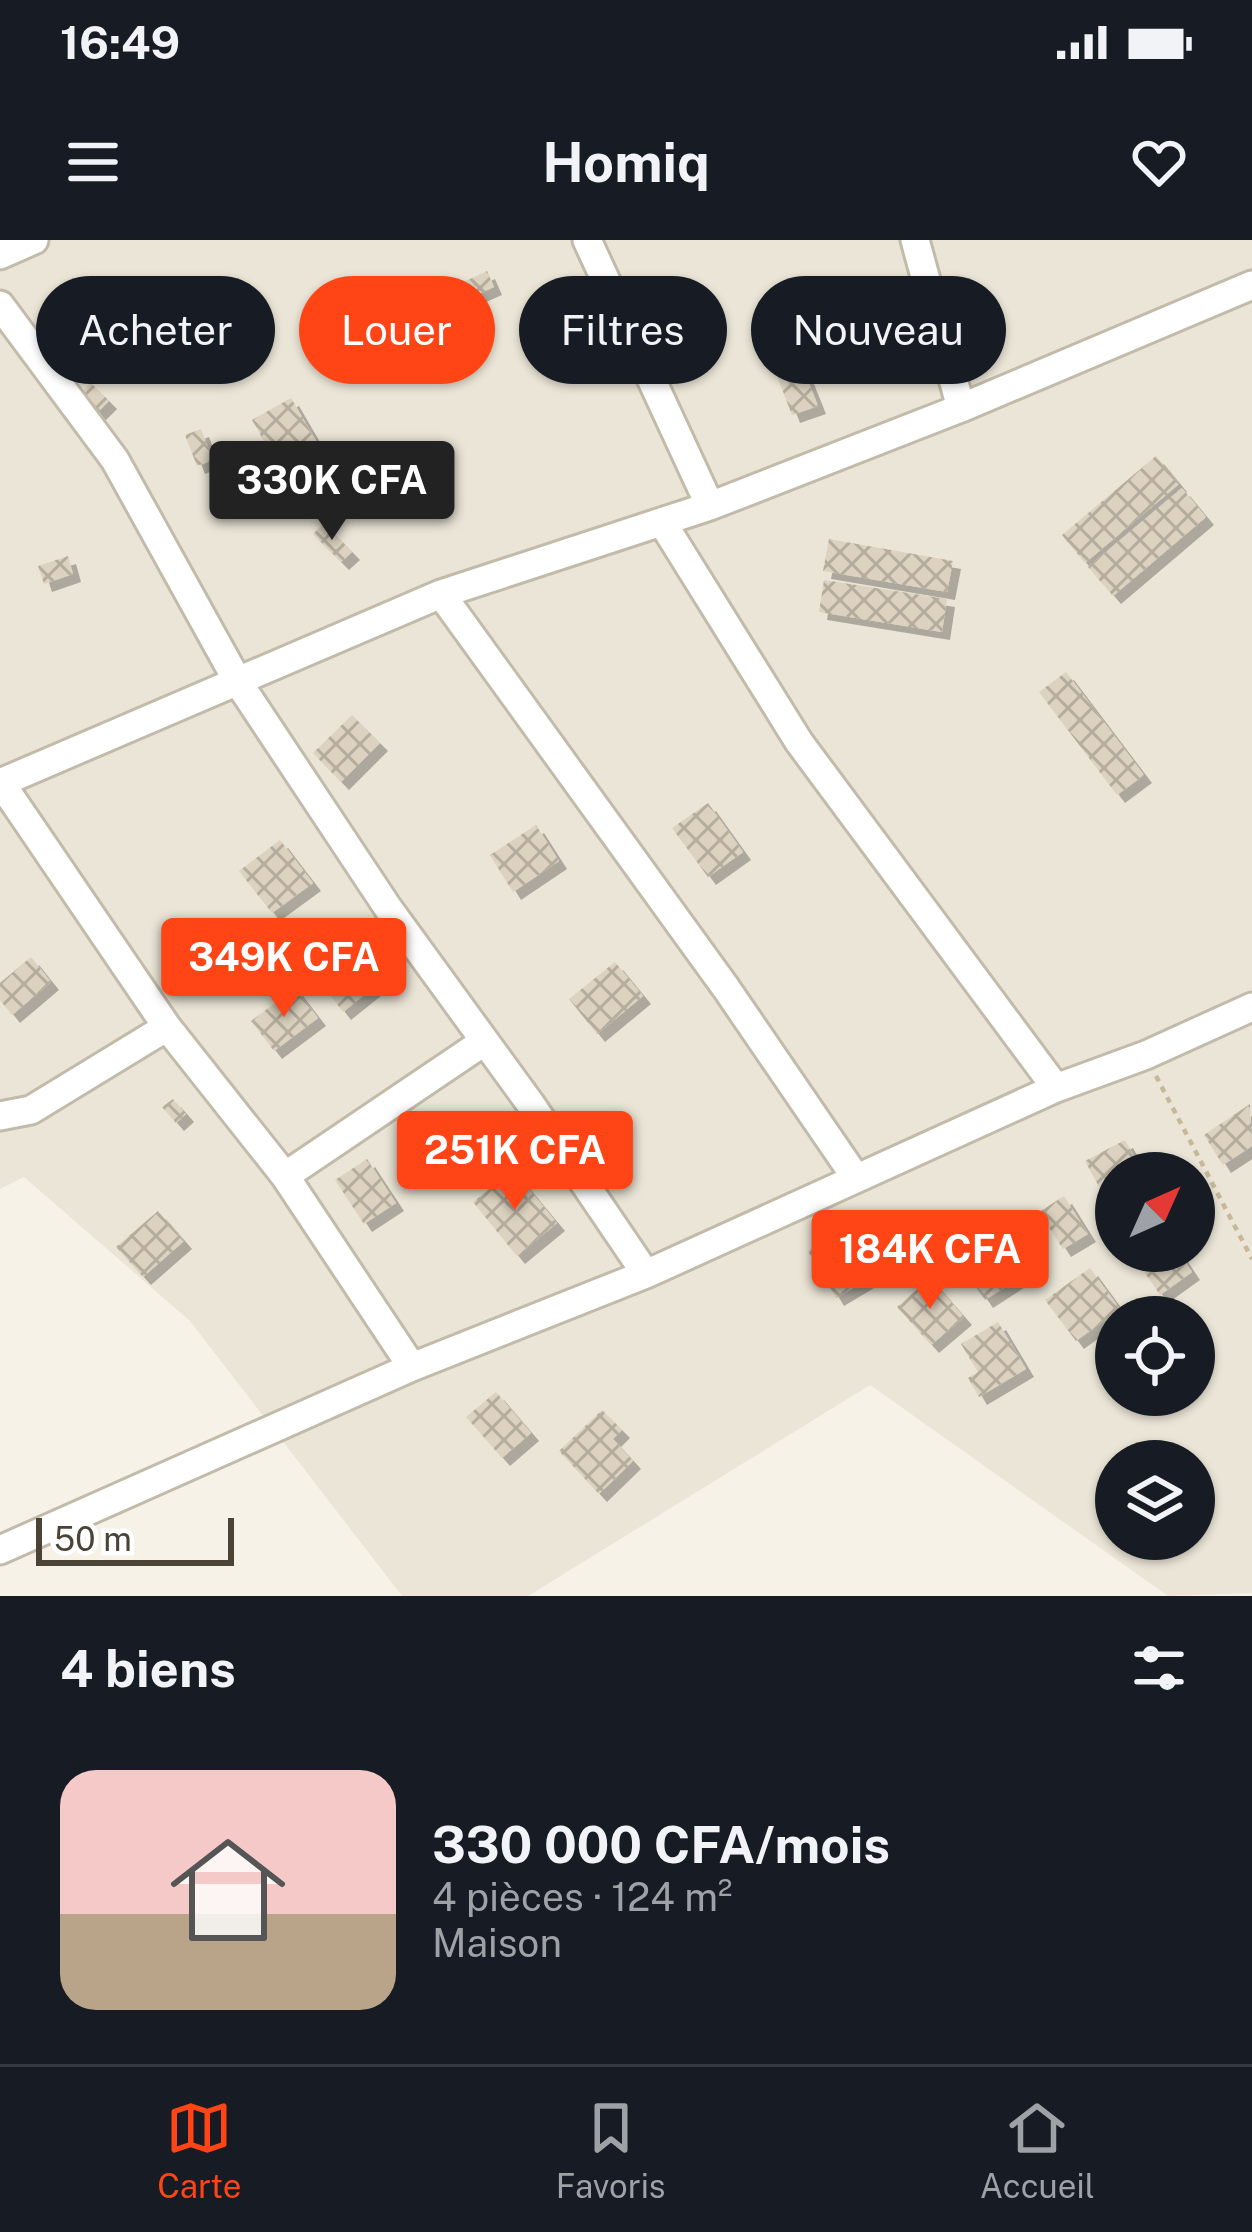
<!DOCTYPE html>
<html lang="fr">
<head>
<meta charset="utf-8">
<style>
	body { margin:0; font-family:"Public Sans",sans-serif; background:#242831; color:#f1f3f6; height:100vh; display:flex; flex-direction:column; font-size:45px; white-space:nowrap }
	* { box-sizing:border-box; margin:0 }
	p { font-size:39px; color:#9ea1a6 }
	.icon { flex:none; width:66px; height:66px; fill:none; stroke:currentColor; stroke-width:2; stroke-linecap:round; stroke-linejoin:round }
	.map { position:relative; height:1356px; overflow:hidden }
	.panel { display:flex; flex-direction:column; background:#171b24; flex:1 }
	.panel>* { flex:none }
	.top-card { position:absolute; left:36px; top:36px; width:1182px; height:108px; display:flex; gap:24px }
	.needle { width:78px; rotate:45deg }
	.fabs { position:absolute; left:1095px; top:912px; display:grid; gap:24px }
	.fabs a { display:grid; place-items:center; width:120px; height:120px; border-radius:50%; background:#171b24; box-shadow:0 3px 9px #0004; font-size:60px }
	.scale { position:absolute; left:36px; bottom:30px; width:198px; box-sizing:border-box; padding-left:12px; border:6px solid #4a4336; border-top:0; font-size:33px; line-height:42px; white-space:nowrap; color:#4a4336; -webkit-text-stroke:9px #fff; paint-order:stroke }
	.price { position:absolute; translate:-50% -102px; padding:0 27px; border-radius:12px; background:#ff4516; color:#fff; font-size:39px; line-height:78px; filter:drop-shadow(0 3px 6px #0008) }
	.price::after { content:''; position:absolute; left:50%; top:72px; width:36px; height:27px; margin-left:-18px; background:inherit; clip-path:polygon(0 0,100% 0,50% 100%) }
	.price.selected { background:#222; color:#fff }
	ul { padding:0; list-style:none }
	li { display:flex; align-items:center; gap:36px; height:300px; padding:0 60px }
	li span { display:grid; place-items:center; flex:none; width:336px; height:240px; border-radius:36px; color:#555 }
	li>.icon { margin-inline-start:auto }
	span .icon { width:144px; height:144px; fill:#fffc; stroke-width:1 }
	li b { font-size:51px }
	h2 { display:flex; justify-content:space-between; align-items:center; height:144px; padding:0 60px; font-size:51px }
	.tag { padding:0 42px; border-radius:54px; background:#171b24; box-shadow:0 3px 9px #0004; font-size:42px; line-height:108px }
	.tag.selected { background:#ff4516; color:#fff }
	.status { display:flex; justify-content:space-between; align-items:center; height:84px; padding:0 60px; background:#171b24; direction:ltr }
	.status svg { height:33px; fill:currentColor }
	header { display:flex; justify-content:space-between; align-items:center; height:156px; padding:0 60px; background:#171b24; font-size:54px; font-weight:700 }
	.tabs { display:flex; justify-content:space-around; align-items:center; height:168px; border-top:3px solid #363941; background:#171b24; font-size:33px; color:#9ea1a6 }
	.tabs a { display:grid; justify-items:center; gap:6px }
	.tabs .selected { color:#ff4516 }
	.map>svg:first-child { display:block }
</style>
</head>
<body>
<div class="status"><b>16:49</b><svg viewBox="0 0 49 12"><path d="M0 12V9h3v3zM5 12V6h3v6zM10 12V3h3v9zM15 12V0h3v12zM26 1h20v11H26zM47 4h2v5h-2z"/></svg></div>
<header><svg class="icon" aria-label="menu" viewBox="0 0 24 24"><path d="M4 6h16M4 12h16M4 18h16"/></svg>Homiq<svg class="icon" aria-label="heart" viewBox="0 0 24 24"><path d="M12 20l-8-8c-3-5 5-10 8-4 3-6 11-1 8 4z"/></svg></header>
<div class="map">
<svg width="1252" height="1356" viewBox="0 0 1252 1356">
	<defs>
		<pattern id="building-cross-hatch" width="8" height="8" patternUnits="userSpaceOnUse" patternTransform="scale(3)"><rect width="8" height="8" fill="#dcd2bf"/><path d="M0 0l8 8M0 8l8-8" fill="none" stroke="#b4ac9c"/></pattern>
		<filter id="shadow"><feDropShadow dx="8" dy="8" stdDeviation="0" flood-color="#0004"/></filter>
	</defs>
	<rect width="100%" height="100%" fill="#f6f2e8"/>
	<path fill="#eae5d6" fill-rule="evenodd" d="M0,0H1252V1353L1168,1356L870,1145L528,1356H402L190,1081L24,937L0,949ZM1116,933H1194V1011H1116ZM1116,1077H1194V1155H1116ZM1116,1221H1194V1299H1116Z"/>
	<path fill="url(#building-cross-hatch)" filter="url(#shadow)" d="M487,31L494,47L460,62L453,47Z
		M800,121L818,166L792,175L775,131Z
		M91,143L109,161L94,176L76,157Z
		M291,158L316,201L277,224L252,180Z
		M201,189L213,220L197,226L185,195Z
		M1156,216L1179,244L1085,323L1062,295Z
		M1182,248L1206,277L1113,356L1088,327Z
		M324,283L352,312L341,322L313,294Z
		M829,299L953,321L947,352L823,331Z
		M68,316L73,334L44,344L38,326Z
		M824,340L947,359L942,392L819,372Z
		M1066,432L1144,535L1117,555L1039,452Z
		M352,475L380,503L341,542L313,513Z
		M708,563L743,612L708,637L672,588Z
		M536,585L559,621L513,652L490,615Z
		M280,600L313,643L272,673L239,631Z
		M352,698L365,715L354,723L373,748L343,772L311,730Z
		M31,717L51,742L12,775L0,760V743Z
		M615,722L643,756L597,794L569,759Z
		M295,748L318,778L274,811L251,781Z
		M173,859L186,874L176,883L162,867Z
		M1250,864L1252,906L1223,925L1204,895Z
		M1125,900L1143,933H1116V978L1085,921Z
		M367,919L396,963L364,984L335,940Z
		M513,930L557,983L517,1016L473,962Z
		M1064,956L1088,994L1063,1009L1039,972Z
		M158,971L184,1001L143,1037L116,1007Z
		M851,986L878,1033L836,1058L808,1011Z
		M995,1001L1019,1038L985,1060L974,1044L985,1037L972,1016Z
		M941,1008L953,1021L941,1031L929,1018Z
		M1130,1011H1178L1192,1032L1160,1055Z
		M1090,1028L1120,1069L1076,1101L1045,1060Z
		M930,1038L964,1077L931,1105L897,1067Z
		M998,1082L1026,1129L979,1157L968,1138L978,1132L961,1104Z
		M496,1152L531,1193L502,1218L466,1177Z
		M602,1170L622,1190L613,1199L633,1221L599,1254L559,1211Z"/>
	<g fill="none" stroke-linecap="round" stroke-linejoin="round">
		<defs>
			<path id="minor" d="M587,0L710,266
				M915,0L961,168
				M0,15L34,0
				M0,65L115,220L238,442L388,668L532,866L646,1034
				M662,282L799,502L1056,848
				M441,354L726,748L856,938
				M0,543L441,354L710,266L961,168L1252,45
				M1,543L167,787L285,936L412,1127
				M0,876L31,870L167,787
				M285,936L482,803
				M0,1310L412,1127L646,1034L1056,848L1146,815L1252,767"/>
		</defs>
		<use href="#minor" stroke="#c2bbaa" stroke-width="33"/>
		<path stroke="#c6b899" stroke-width="4.5" stroke-dasharray="6 6" stroke-linecap="butt" d="M1156,836L1252,1019"/>
		<use href="#minor" stroke="#fff" stroke-width="27"/>
	</g>
</svg>
<div class="fabs">
<a><svg class="needle" viewBox="-14 -14 28 28"><path d="M0-13l5 13h-10z" fill="#e53935"/><path d="M0 13l5-13h-10z" fill="#9ea1a6"/></svg></a>
<a><svg class="icon" aria-label="locate" viewBox="0 0 24 24"><circle cx="12" cy="12" r="6"/><path d="M12 2v4M12 18v4M2 12h4M18 12h4"/></svg></a>
<a><svg class="icon" aria-label="layers" viewBox="0 0 24 24"><path d="M12 4l9 5-9 5-9-5zM3 14l9 5 9-5"/></svg></a>
</div>
<div class="scale">50 m</div>
<b class="price selected" style="left:332px;top:303px">330K CFA</b>
<b class="price" style="left:284px;top:780px">349K CFA</b>
<b class="price" style="left:515px;top:973px">251K CFA</b>
<b class="price" style="left:930px;top:1072px">184K CFA</b>
<div class="top-card">
<a class="tag">Acheter</a>
<a class="tag selected">Louer</a>
<a class="tag">Filtres</a>
<a class="tag">Nouveau</a>
</div>
</div>
<section class="panel">
<h2>4 biens<svg class="icon" aria-label="filters" viewBox="0 0 24 24"><path d="M4 7h16M4 17h16"/><circle cx="9" cy="7" r="2"/><circle cx="15" cy="17" r="2"/></svg></h2>
<ul>
<li><span style="background:linear-gradient(#f6c9c9 60%,#b9a48a 0)"><svg class="icon" aria-label="home" viewBox="0 0 24 24"><path d="M3 11l9-7 9 7M6 9v11h12V9"/></svg></span><div><b>330 000 CFA/mois</b><p>4 pièces · 124 m²</p><p>Maison</p></div></li>
</ul>
</section>
<nav class="tabs">
<a class="selected"><svg class="icon" aria-label="map" viewBox="0 0 24 24"><path d="M3 6l6-2 6 2 6-2v14l-6 2-6-2-6 2zM9 4v14M15 6v14"/></svg>Carte</a>
<a><svg class="icon" aria-label="saved" viewBox="0 0 24 24"><path d="M7 4h10v16l-5-4-5 4z"/></svg>Favoris</a>
<a><svg class="icon" aria-label="home" viewBox="0 0 24 24"><path d="M3 11l9-7 9 7M6 9v11h12V9"/></svg>Accueil</a>
</nav>
</body>
</html>
